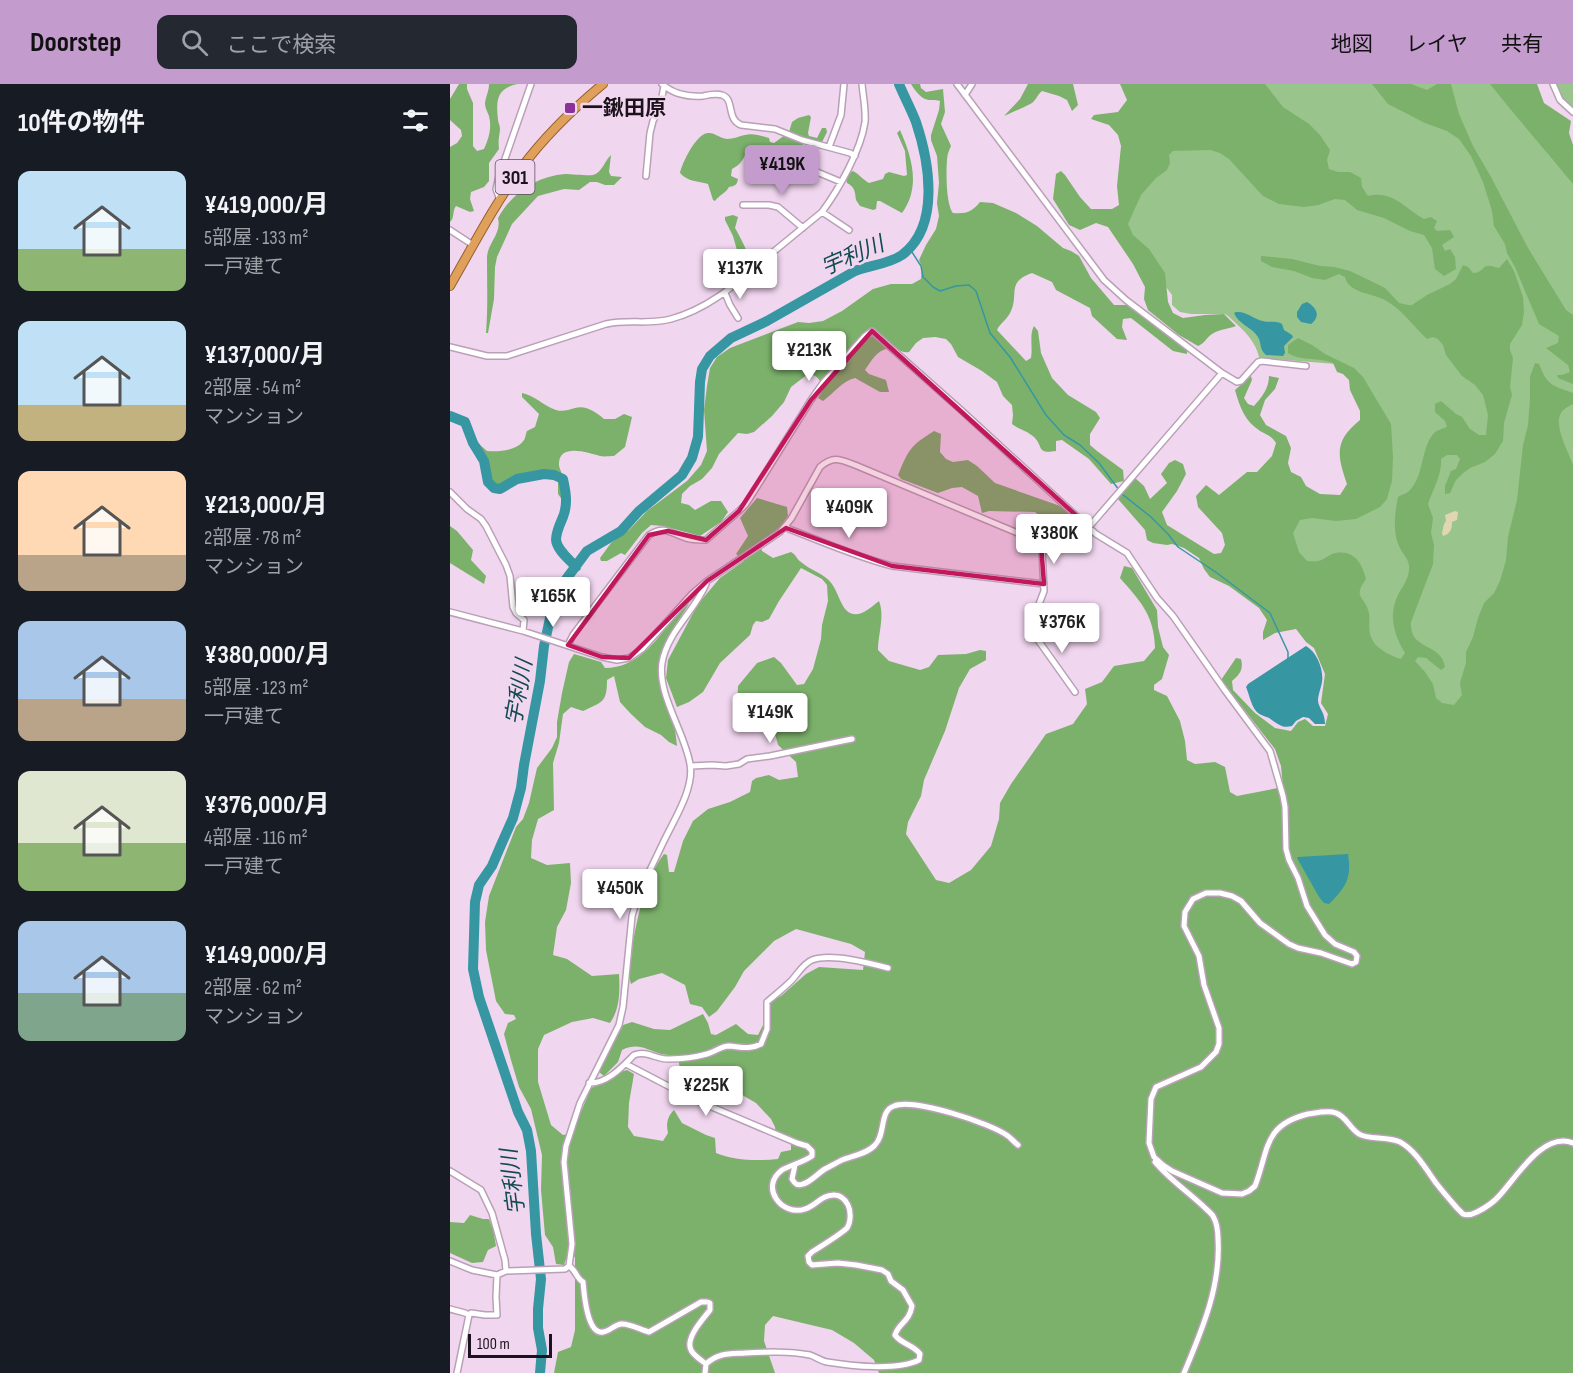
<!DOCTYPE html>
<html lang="ja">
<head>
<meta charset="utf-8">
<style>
	body { margin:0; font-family:"Sofia Sans Condensed","Noto Sans JP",sans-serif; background:#242831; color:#f1f3f6; height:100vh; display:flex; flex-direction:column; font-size:22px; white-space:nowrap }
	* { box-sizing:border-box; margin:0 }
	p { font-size:20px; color:#9ea1a6 }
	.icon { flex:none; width:33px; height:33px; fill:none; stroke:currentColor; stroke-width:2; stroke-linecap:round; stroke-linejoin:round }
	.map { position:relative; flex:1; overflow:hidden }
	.side { display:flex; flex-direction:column; background:#171b24; width:450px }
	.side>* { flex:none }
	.scale { position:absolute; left:18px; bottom:15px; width:84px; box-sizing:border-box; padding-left:6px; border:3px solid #1c121b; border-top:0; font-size:16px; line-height:21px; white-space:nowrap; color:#1c121b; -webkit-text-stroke:4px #f1d6ef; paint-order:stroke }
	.price { position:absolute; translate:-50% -51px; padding:0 14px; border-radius:6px; background:#fff; color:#222; font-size:20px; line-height:39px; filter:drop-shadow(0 2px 3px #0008) }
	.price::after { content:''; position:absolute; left:50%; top:36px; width:18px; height:14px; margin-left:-9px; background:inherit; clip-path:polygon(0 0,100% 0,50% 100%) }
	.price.on { background:#c49bcd; color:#111 }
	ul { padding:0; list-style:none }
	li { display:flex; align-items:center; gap:18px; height:150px; padding:0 18px }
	li span { display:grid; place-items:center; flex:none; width:168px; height:120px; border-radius:12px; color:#555 }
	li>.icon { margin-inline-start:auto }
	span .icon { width:72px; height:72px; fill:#fffc; stroke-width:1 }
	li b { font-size:26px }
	h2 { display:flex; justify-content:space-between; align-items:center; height:72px; padding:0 18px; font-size:26px }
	header { display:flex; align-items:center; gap:36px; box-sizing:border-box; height:84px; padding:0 30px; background:#c49bcd; color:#111 }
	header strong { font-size:28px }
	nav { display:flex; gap:33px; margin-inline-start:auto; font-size:21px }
	.search { width:420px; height:54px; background:#242831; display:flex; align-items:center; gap:15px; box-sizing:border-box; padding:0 21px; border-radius:12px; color:#9ea1a6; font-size:22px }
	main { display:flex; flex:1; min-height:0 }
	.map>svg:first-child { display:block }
</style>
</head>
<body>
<header>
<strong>Doorstep</strong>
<div class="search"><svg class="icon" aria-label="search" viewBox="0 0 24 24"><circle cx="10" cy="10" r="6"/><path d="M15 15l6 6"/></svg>ここで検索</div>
<nav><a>地図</a><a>レイヤ</a><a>共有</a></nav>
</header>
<main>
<section class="side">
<h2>10件の物件<svg class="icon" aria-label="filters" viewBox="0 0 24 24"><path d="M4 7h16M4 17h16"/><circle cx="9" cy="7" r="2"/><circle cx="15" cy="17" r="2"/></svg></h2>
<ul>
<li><span style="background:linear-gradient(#bfe0f5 65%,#8fb573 0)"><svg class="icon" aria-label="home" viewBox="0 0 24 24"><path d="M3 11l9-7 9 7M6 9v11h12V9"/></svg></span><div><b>¥419,000/月</b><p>5部屋 · 133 m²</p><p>一戸建て</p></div></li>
<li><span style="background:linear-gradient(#bfe0f5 70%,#c2b280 0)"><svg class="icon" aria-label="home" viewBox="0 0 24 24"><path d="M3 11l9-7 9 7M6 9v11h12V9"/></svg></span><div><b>¥137,000/月</b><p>2部屋 · 54 m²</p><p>マンション</p></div></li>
<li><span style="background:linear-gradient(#ffd9b3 70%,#b9a48a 0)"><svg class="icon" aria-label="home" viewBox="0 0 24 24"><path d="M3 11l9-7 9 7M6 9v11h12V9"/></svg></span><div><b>¥213,000/月</b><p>2部屋 · 78 m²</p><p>マンション</p></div></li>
<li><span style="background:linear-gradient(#a9c7e8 65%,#b9a48a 0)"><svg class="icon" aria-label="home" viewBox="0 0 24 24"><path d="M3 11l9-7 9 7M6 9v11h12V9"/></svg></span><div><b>¥380,000/月</b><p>5部屋 · 123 m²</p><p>一戸建て</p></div></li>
<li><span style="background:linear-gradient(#dfe7d0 60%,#8fb573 0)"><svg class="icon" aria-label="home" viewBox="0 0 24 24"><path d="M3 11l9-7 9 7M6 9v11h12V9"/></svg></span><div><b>¥376,000/月</b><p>4部屋 · 116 m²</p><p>一戸建て</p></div></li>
<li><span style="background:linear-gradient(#a9c7e8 60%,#7fa58c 0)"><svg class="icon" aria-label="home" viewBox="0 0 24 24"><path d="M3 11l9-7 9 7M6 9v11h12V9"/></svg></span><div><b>¥149,000/月</b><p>2部屋 · 62 m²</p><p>マンション</p></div></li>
</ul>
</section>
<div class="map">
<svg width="1123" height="1289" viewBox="0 0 1123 1289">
	<rect width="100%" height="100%" fill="#f1d6ef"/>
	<path fill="#99c48b" d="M805,0H1059L1123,72V395L1061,480L1017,613L1003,625L984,620L939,576L844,466L840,447L853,426L900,428L925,323L886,280L812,274L809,273C805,255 791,244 778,232L775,230H741L730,228L722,221V211L679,153L675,141L710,64Z
		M1105,0H1123V25L1114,18Z"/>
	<path fill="#7cb16b" d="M9,0H17V5L23,19V62L27,67L34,65C39,54 42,44 39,32C37,27 35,24 35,19C36,12 39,7 39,0H68C46,4 46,17 48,36C49,41 50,41 50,46C49,54 48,57 49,65L39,79V97L34,103L21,108L20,115L24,127L20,128L6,122C2,127 5,134 0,138V63L7,59L12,52L11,46L0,36V15Z
		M461,0H470L471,4L476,8L493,5L495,28L491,40L501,62C499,66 497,71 497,76C496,88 496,120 503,129C516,130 522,128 530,118L543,119L566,129L587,142L613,164L621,167L629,172L641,194L664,221H677L737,266V270L723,267L681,234L673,235L672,243L677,256L667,255L642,232L640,224L606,206L602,198L582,189C556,198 569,210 561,227C558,235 550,239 547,246L576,277L581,274C583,263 579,251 584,242L588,247L591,269L602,294L618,311L646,328L650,334L640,350V361L647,367L673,386L674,397L661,400L639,375L612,356L606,357V367C586,370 594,363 584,353C578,347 568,345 562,340L563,331L562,321L553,312L547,298L532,287L508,273L501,260L496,255L485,253L473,254L466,259L459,268C452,269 451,266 445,265C429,262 423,275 415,286L419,290L436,296L439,308H430L405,294C392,297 384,309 373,317L368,314L373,305C370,296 368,291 358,290L341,303L334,318L322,332L304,348L297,350L288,349L269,370L262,384L252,395L240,402L232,410L231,419L239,421L245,426L261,417H271L278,428L271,438L250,452L213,442L201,441L192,449L175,471L171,469L157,477H151L150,474L161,459L179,446L197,427L237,397L251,381L257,367L254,326L257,302L260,284L267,273L280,264L348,238L359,239L373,237L392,227L423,205L441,200H462L471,195L472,183L469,176L476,161L486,145L489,132L487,119L489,99L487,72L481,56V51L489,26L490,17C485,15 480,17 475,15C470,13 464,5 461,0Z
		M578,0H623L628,21L622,27L617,16L609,12L592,7C588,10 586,16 582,19C581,20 557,31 554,32L570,15Z
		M670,0H815L833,23L859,40L870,51L880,66L877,76L879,85L888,88H900L911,94L912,103L918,112C943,106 954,124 974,135L981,133L987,137L984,144L987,147L1000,146L1004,153L992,161L995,167L1000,165L1005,173L1006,185L994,192L985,185L982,164L974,151L960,147L934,134L907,126L895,116L885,115L868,121L854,123L829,120L813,112L779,75L770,69L760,66L723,67L719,71L720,79L717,86L706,94L691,111L678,140L683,151L699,165L715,189L718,218L723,229L733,234L755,231L774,230L786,242C779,245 770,245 762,250C756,254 755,259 748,262L729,251L698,226L694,215L695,203L683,180L658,143L646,139L630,146L619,141L603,115L606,90L611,87L615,91L630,113L641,125H662L669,121L667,102L671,62L668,51L659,41L641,35L644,31L668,28L677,16Z
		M922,0H961L977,6L987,0H1001L1009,30L1023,62L1041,93L1078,164L1116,226L1123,231V300L1108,294L1107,291H1112L1120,288L1118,281L1096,264L1108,259L1109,252L1089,240L1065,183L1057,169L1055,160L1044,142L1042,127L1033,98L1021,72L1009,55L997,47L975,39L938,20Z
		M1040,0H1087L1094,19L1121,37L1119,49L1123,61V100C1096,67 1067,34 1040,0Z
		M359,31L361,33L358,49L359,52L367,54L372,44H376L377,48L372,58L356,56L353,60L349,74L344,77L331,74L324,68V64L321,63L318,64L302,62C293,70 295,79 282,85L281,92L288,95C287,101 285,102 279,103C276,109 269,111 265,117L263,116L258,100C248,97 238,98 230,89C232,79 247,48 259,49C265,49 270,54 277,55C284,55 289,52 295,51C303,49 312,52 319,54L320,58L324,59L339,48L342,38L348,34Z
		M450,46C462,73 471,103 452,129L430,117H427L426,125L423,126L410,122L406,116C405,108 405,103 397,99L396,95L399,89L403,87C409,90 412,95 419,99L433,95L435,90L439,88L454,92L457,91L455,67L447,49Z
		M161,71L159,88L161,92L172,93L164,101H155L147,98H140L129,106L114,105L88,112L62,140L47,173L45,183L44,215L38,249H36C38,225 37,198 37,174C37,159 52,150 48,134C62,109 87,92 115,90C122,90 138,92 143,91C152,89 155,76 161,71Z
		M283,131L288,133L285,144C288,149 298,168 299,173L292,174L288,170L283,152L275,136V133Z
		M811,172L842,175L870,182L884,183L900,187L927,200L935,204L949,219L958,221H962L977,211L1000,200L1006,195L1013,181L1018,183L1023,189C1032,189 1032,183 1037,182C1041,181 1045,184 1049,184L1057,175L1064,187L1073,213L1074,228L1072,241L1060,260V266L1063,274L1060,303L1062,311L1054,339L1053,357L1045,370L1035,378L1020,384L1012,390L1006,396L1000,409L995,410V402L1001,387L1006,385L1010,375L1007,371H997L991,375C992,391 983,405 978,420L983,434L981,449L984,461L983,480L961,538C959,567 991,558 995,583L991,586L976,574L968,573L965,577L975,588L983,600L986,614L992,619L1004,621L1012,611L1010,599L1016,579V568L1023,553L1028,534L1034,519L1044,509L1050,497L1056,476L1058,453L1067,416L1073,361L1078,341L1080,315V293L1085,279L1089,280C1098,302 1101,301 1123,309V320C1119,322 1113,325 1111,329C1103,341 1119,369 1123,381V1289H429L424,1276L404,1259L382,1246L323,1232L315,1241L314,1257L325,1289H104L108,1268L121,1263L125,1246V1173L117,1172L114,1181L106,1180L103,1163L95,1151L91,1106L92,1071L81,1025L69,1003L61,976L54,950L58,939L66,935L64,931L55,930L46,917L36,866L35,838L39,812L66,743L73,735L79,719L87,684L102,664L107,653V638L112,609L119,578L124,570L151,578L155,584C187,584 205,558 222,536C227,530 232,523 239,520L217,554L210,575L209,594L225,645L227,662L219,658L211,651L195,643L181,630L170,618L164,592L157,596C157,619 152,618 133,627L121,623L113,630L109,659L103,679L104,726L88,735L82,756L81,774L97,781L120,779L121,799L116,826L107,843L103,871L117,875L142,892L169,890C170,906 170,925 160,939L143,934L122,938L94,951L88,965V998L101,1041L113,1051L122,1049L141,1004L158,997L170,988L177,986L184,990L179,1019L178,1043L184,1052L213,1057L218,1049C216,1040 217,1033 224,1026L232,1039L256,1051L265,1054L266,1069C285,1077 308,1077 328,1075L331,1068L341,1066V1059L326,1053L325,1043L321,1035L306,1019L287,1008L261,1005L230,984L227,971C221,971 216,971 211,970C196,966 189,958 172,966L168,978L154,992L149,988L173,941L182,938L204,945L220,946L253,930L258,939L261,950L266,951L286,940L298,950L308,951L314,939L313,920L331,912L356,890L369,883L413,886L415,868L401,860L346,845L324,857L294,887L285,903L267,927L259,933L252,923L240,920L235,901L212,889L189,895L181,900C178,891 180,882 181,872C185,842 195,794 214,770L217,771L219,788H224L233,757L243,737L258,725L280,718L300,708L302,697L306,694L319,691L329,696L348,693L346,678L328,661L319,628L295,631L287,625L288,602L307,579L324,573L331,579L347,601L354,600L363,585L371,555L372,541L378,517L377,501L372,495L351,484L329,517L319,535L312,538L306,537L303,541L300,551L270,579L253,608L239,618L227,623L216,594L218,576L248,520L270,494L294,477L286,470L298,452L290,434L307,414L337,423L338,432L330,443L310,459L312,467L323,474L341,468C347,471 346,475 351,478C361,487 374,489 382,500C387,507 391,521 396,526C407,537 420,524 429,517C435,532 428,550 428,566L439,577L470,586L479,583L488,571L516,570L530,566L536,567V576L520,585L509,604L495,647L474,696L471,712L458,738L456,750L486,796L499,799L521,786L541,762L549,735L550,719L561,700L596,650L623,640L637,620L635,605L652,598L664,582L694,577L705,564C704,531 691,518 670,494L674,482L682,484L707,526L708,543L713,563L719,571L712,595L704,601V606L717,612L730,637L735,657L737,676L745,680L765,678L775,683L780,708L787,712L833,703L831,682L825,665L771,596L786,574L791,575C794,586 789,591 782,597L783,606L805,629L825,644L841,647L848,638L855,635L863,642H875L878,630L871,619L875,590L864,564L856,558L846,545L825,549L813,556V548L817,536L809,524L779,502L760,493L754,485L749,474L734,464L722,460L717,461L703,459L697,456L695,446L668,415L673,406L685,394L694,402L700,415L717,399L711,390L719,379L725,376L733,380L736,390L727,407L712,428L717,441L764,470L771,469L775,461L772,449L748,423L746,412L756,401L769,411L797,388H807L822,372L826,359C822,352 817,351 810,347C795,337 790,324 785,306L801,292L802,296L794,314L798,320L804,322C812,313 819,304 819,292L829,294L825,305L815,316L810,331L816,341L836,352L841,364L838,379L841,388L851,393L856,402L870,410L890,411L897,400C887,371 884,357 910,336V327L900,306L899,296L893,290L887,288L883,279C868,273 852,278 838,269V261L848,254L862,261L875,270L904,284L913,293L941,340L943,373L942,397L937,415L930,423L906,435L886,437L862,434L850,436L843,449L849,468L857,477C861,477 864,478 868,477C874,476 879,470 886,469C905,466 912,480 916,495C902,515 915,511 919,529C920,536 918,546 921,553C925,564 940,572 951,575L955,569C944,551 938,531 948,511C952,503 959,495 959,485C960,476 954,472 950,464C942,449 945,429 948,413C952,410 957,410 960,406C974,392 971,363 984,349C987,346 992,345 997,343L995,337L985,328V320L991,317L1006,330L1012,333L1020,345L1029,351H1036L1038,331L1033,311L1025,301L1012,292L996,271L993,261L988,255L983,253L977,255C962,241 954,227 935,216C922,209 898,209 895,193L889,190L875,196L862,194L844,187L822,183L811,177Z
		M72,309C84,311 94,322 106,326C113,328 118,326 125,324C136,321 146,328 154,335H165L174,330L182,333L175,363L164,372C160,372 154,373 150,372C139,369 108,358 109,381C109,385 117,400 118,404L113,417L108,410V398L103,392L84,391L47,402L37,390L35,376L28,364L29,360L37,367C48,368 67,367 74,356C75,355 76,349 77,347L85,343L89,330L72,313Z
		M484,347L491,350L490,368L496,375L503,378L518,376L527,382L545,399L613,423L623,436L626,446L617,454L608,457L599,453L594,435L585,428L539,427L532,429L528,412L512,403L502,404L488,409L451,395L448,391C459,365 460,362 484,347Z
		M0,442L7,447L23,466L21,476L36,492L34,500L0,479Z
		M20,1131L33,1135H39L43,1145L46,1162L38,1166L33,1178L22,1179L0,1169V1138L14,1139Z"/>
	<path fill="#e0d6b1" d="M1005,427L1008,428L1007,436L1002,438C1002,444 1001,450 993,452L992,449L994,440L996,437L995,431Z"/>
	<path fill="#3697a3" d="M857,218C867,224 871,232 861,240L851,238L847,233V228L852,220Z
		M786,228C797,227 803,235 813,237C820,239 826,236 832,240L834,246L842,251L843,253L834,262L835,269L833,272L816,271C809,265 812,260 808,253C802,243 788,240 784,229Z
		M856,562C867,568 874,586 872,598C871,604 868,611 868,617C869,625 875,628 875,640H865L859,634L853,633L846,637L842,642C832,645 827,639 819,634C815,632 809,631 806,627C801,621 799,610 796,603L798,600Z
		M898,770C902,794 896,803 879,820L874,819L869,813L847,774L848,773Z"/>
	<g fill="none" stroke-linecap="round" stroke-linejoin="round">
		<path stroke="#3697a3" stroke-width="1.5" d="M460,165L471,182L473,193L483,203L490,207L506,202L519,201L526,207L540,249L560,273L596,331L614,351L630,361L649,379L669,406
			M672,410L701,433L718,450L728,463L767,489L820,529L838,568V575"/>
		<path stroke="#3697a3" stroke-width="10" d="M0,332L15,338L23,359L34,377L38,398L44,404L50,405L67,395L94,390L104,391L113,395C116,409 118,420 113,433C110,440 106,448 106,456C107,466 120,476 126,483
			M90,1289L92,1266L88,1244V1225L91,1195L86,1150L81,1067L77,1046L68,1028L29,913L23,885L25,818L29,801L42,782L51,761L63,734L71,704L74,681L90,597L94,562L102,525L114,498L137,467L171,447L189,427L232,391L242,374L248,353L250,298L252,285L260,272L281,254L317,237L405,187C421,181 439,180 452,171C491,142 479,77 466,38C461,25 454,12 449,0"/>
		<defs>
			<path id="minor" d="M212,0C223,10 238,13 253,12C258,11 266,9 272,11C285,15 276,35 291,41L325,45L352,56L400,69L405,72
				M1103,0L1110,16L1123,28
				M515,11L522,0
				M379,63L391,31L394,0
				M328,77L351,85L367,88L391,98
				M196,92L200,49L203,37L210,23L214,2
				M50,116L46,105L49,92L81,0
				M293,121H319L328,123L353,144
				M372,128L399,146
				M0,146L23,161
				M275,209L280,221L288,234
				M0,263L37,272H57L156,240C178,235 200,241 221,235C262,224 290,196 322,169C338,156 355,142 372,128C389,105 411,66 415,38C416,25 413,12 412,0
				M772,289L787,298L791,297L808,278L812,277L856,282
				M0,408L17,425L31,435L36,442L56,481L60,492L63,523L66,529L74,536L73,547
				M336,442L339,445C373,458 407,473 442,482L594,500
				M594,460L592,465L594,507L581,541L588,556L625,608
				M0,528L73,547L152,573L167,576L179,574L192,565L242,510L257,497L330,448L341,435L370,383C383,372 389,375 405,381L594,460L616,462L639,443L772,289L676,216L654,196L507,0
				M118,561L123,551L199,451C215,441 220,449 236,454C242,456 249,456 256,456L289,427L296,420L361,316L373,299L415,252L422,247L511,326L646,450L677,469L707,514L723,532L774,605L820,667L833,712L835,723L836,765L839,776L848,794L857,822L875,851L885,860L904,868L907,872L906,878L902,880L871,869L848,864L839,860L810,839L791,817L782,812L770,809H756L743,815L735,828L734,842L749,872L754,901L769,944V960L766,968L751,983L706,1003L701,1015L699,1059L704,1073L713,1081L722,1087L763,1105L772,1109L792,1110L799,1107L805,1102C819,1066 813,1041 858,1030C866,1029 878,1026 886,1029C896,1032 900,1045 909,1050C918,1056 937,1052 950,1058C965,1066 976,1085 986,1099C993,1108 1000,1116 1007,1124C1008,1125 1012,1129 1013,1130C1018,1132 1023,1130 1027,1128C1035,1124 1043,1119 1049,1112C1066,1094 1093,1047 1123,1059
				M241,682L262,681L276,682L289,680L297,675L320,672L402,655
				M176,980L243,1015L347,1059L357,1062L362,1067V1072C352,1079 340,1081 332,1086C309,1103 332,1133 355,1125C366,1122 371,1111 384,1111C391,1111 395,1115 398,1121C401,1127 401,1138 397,1144C392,1149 370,1163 362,1168L358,1172L359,1178L362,1181L388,1179L406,1181L432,1186L438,1190L441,1197L453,1206L462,1222C459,1239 449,1238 445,1251C451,1260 464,1261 470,1270L469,1276C447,1287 401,1282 377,1278C371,1277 366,1273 360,1271C339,1267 316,1268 295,1269C278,1270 268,1269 256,1280L255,1289
				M139,999C157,1000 172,983 184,971C197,966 207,976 220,975C232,975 246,973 257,970C265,968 271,962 279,962C291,963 300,966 311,960L317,945V918C325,911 334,904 342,896C348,889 354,879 362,876C381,869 419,879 438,884
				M705,1078C719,1095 737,1107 753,1122C756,1125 761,1129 763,1132C767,1139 768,1147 768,1155C771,1202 752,1246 734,1289
				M345,1081L342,1095C345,1100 347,1102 353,1100C361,1098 368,1089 375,1085C381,1082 386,1079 392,1076C402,1072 417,1070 425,1061C436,1050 429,1027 444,1022C463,1014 541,1039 558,1052C561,1054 564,1058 568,1061
				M0,1087L31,1106L42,1129L55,1176L56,1187
				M0,1177L22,1186L47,1191L56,1187L115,1185L119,1182
				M119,1182L122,1160L114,1078L116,1062L130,1019L169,941L173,923L182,832L188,811C196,794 204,778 212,761C222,739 245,705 240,680C235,649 207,610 212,579C217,548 245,527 256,500
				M119,1182C126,1186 126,1194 133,1198C134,1209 137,1251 153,1248C160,1247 164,1241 171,1240C179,1239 191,1246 199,1248L251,1218H257L260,1219V1226C253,1235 235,1254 241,1266C243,1271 251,1276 256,1280
				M0,1225L15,1229L19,1231L21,1229L35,1231H47L46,1213L47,1191
				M7,1289L19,1231"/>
			<path id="trunk" d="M0,202C23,162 44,121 72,83C95,52 123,25 153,0"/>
		</defs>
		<use href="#minor" stroke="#b9a0b7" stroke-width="8"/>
		<use href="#trunk" stroke="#965f2a" stroke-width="10"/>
		<use href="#minor" stroke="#fff" stroke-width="5"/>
		<use href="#trunk" stroke="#dfa05b" stroke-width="8"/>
	</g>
	<path fill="#c2185b" fill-opacity="0.2" stroke="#c2185b" stroke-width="4.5" stroke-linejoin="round" d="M422,247L639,443L616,462L591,460L594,500L442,482L336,444L257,497L179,574L152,573L118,561L199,451L218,447L256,456L289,427L361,316Z"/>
	<rect fill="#8c309b" stroke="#f1d6ef" stroke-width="2" x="114" y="18" width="12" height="12" rx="3"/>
	<g text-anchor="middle" stroke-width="5" stroke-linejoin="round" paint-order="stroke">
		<rect fill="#f1d6ef" stroke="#5c4d5b" stroke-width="1.5" x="45.5" y="76" width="39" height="34" rx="4.5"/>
		<g font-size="20" font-weight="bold" fill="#1c121b">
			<text x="65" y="100">301</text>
		</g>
		<g font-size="21" font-weight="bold" fill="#1c121b" stroke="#f1d6ef" text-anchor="start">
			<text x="132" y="31">一鍬田原</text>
		</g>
		<g font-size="22" font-style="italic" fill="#114a50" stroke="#f1d6ef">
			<text transform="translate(402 171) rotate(-23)" y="8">宇利川</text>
			<text transform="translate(68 608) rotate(-80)" y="8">宇利川</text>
			<text transform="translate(62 1098) rotate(-97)" y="8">宇利川</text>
		</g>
	</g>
</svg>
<div class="scale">100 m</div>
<b class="price on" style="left:332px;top:112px">¥419K</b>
<b class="price" style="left:290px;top:216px">¥137K</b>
<b class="price" style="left:359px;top:298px">¥213K</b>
<b class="price" style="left:399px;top:455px">¥409K</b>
<b class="price" style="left:604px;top:481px">¥380K</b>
<b class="price" style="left:103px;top:544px">¥165K</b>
<b class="price" style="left:612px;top:570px">¥376K</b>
<b class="price" style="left:320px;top:660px">¥149K</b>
<b class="price" style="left:170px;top:836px">¥450K</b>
<b class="price" style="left:256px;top:1033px">¥225K</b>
</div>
</main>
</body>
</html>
